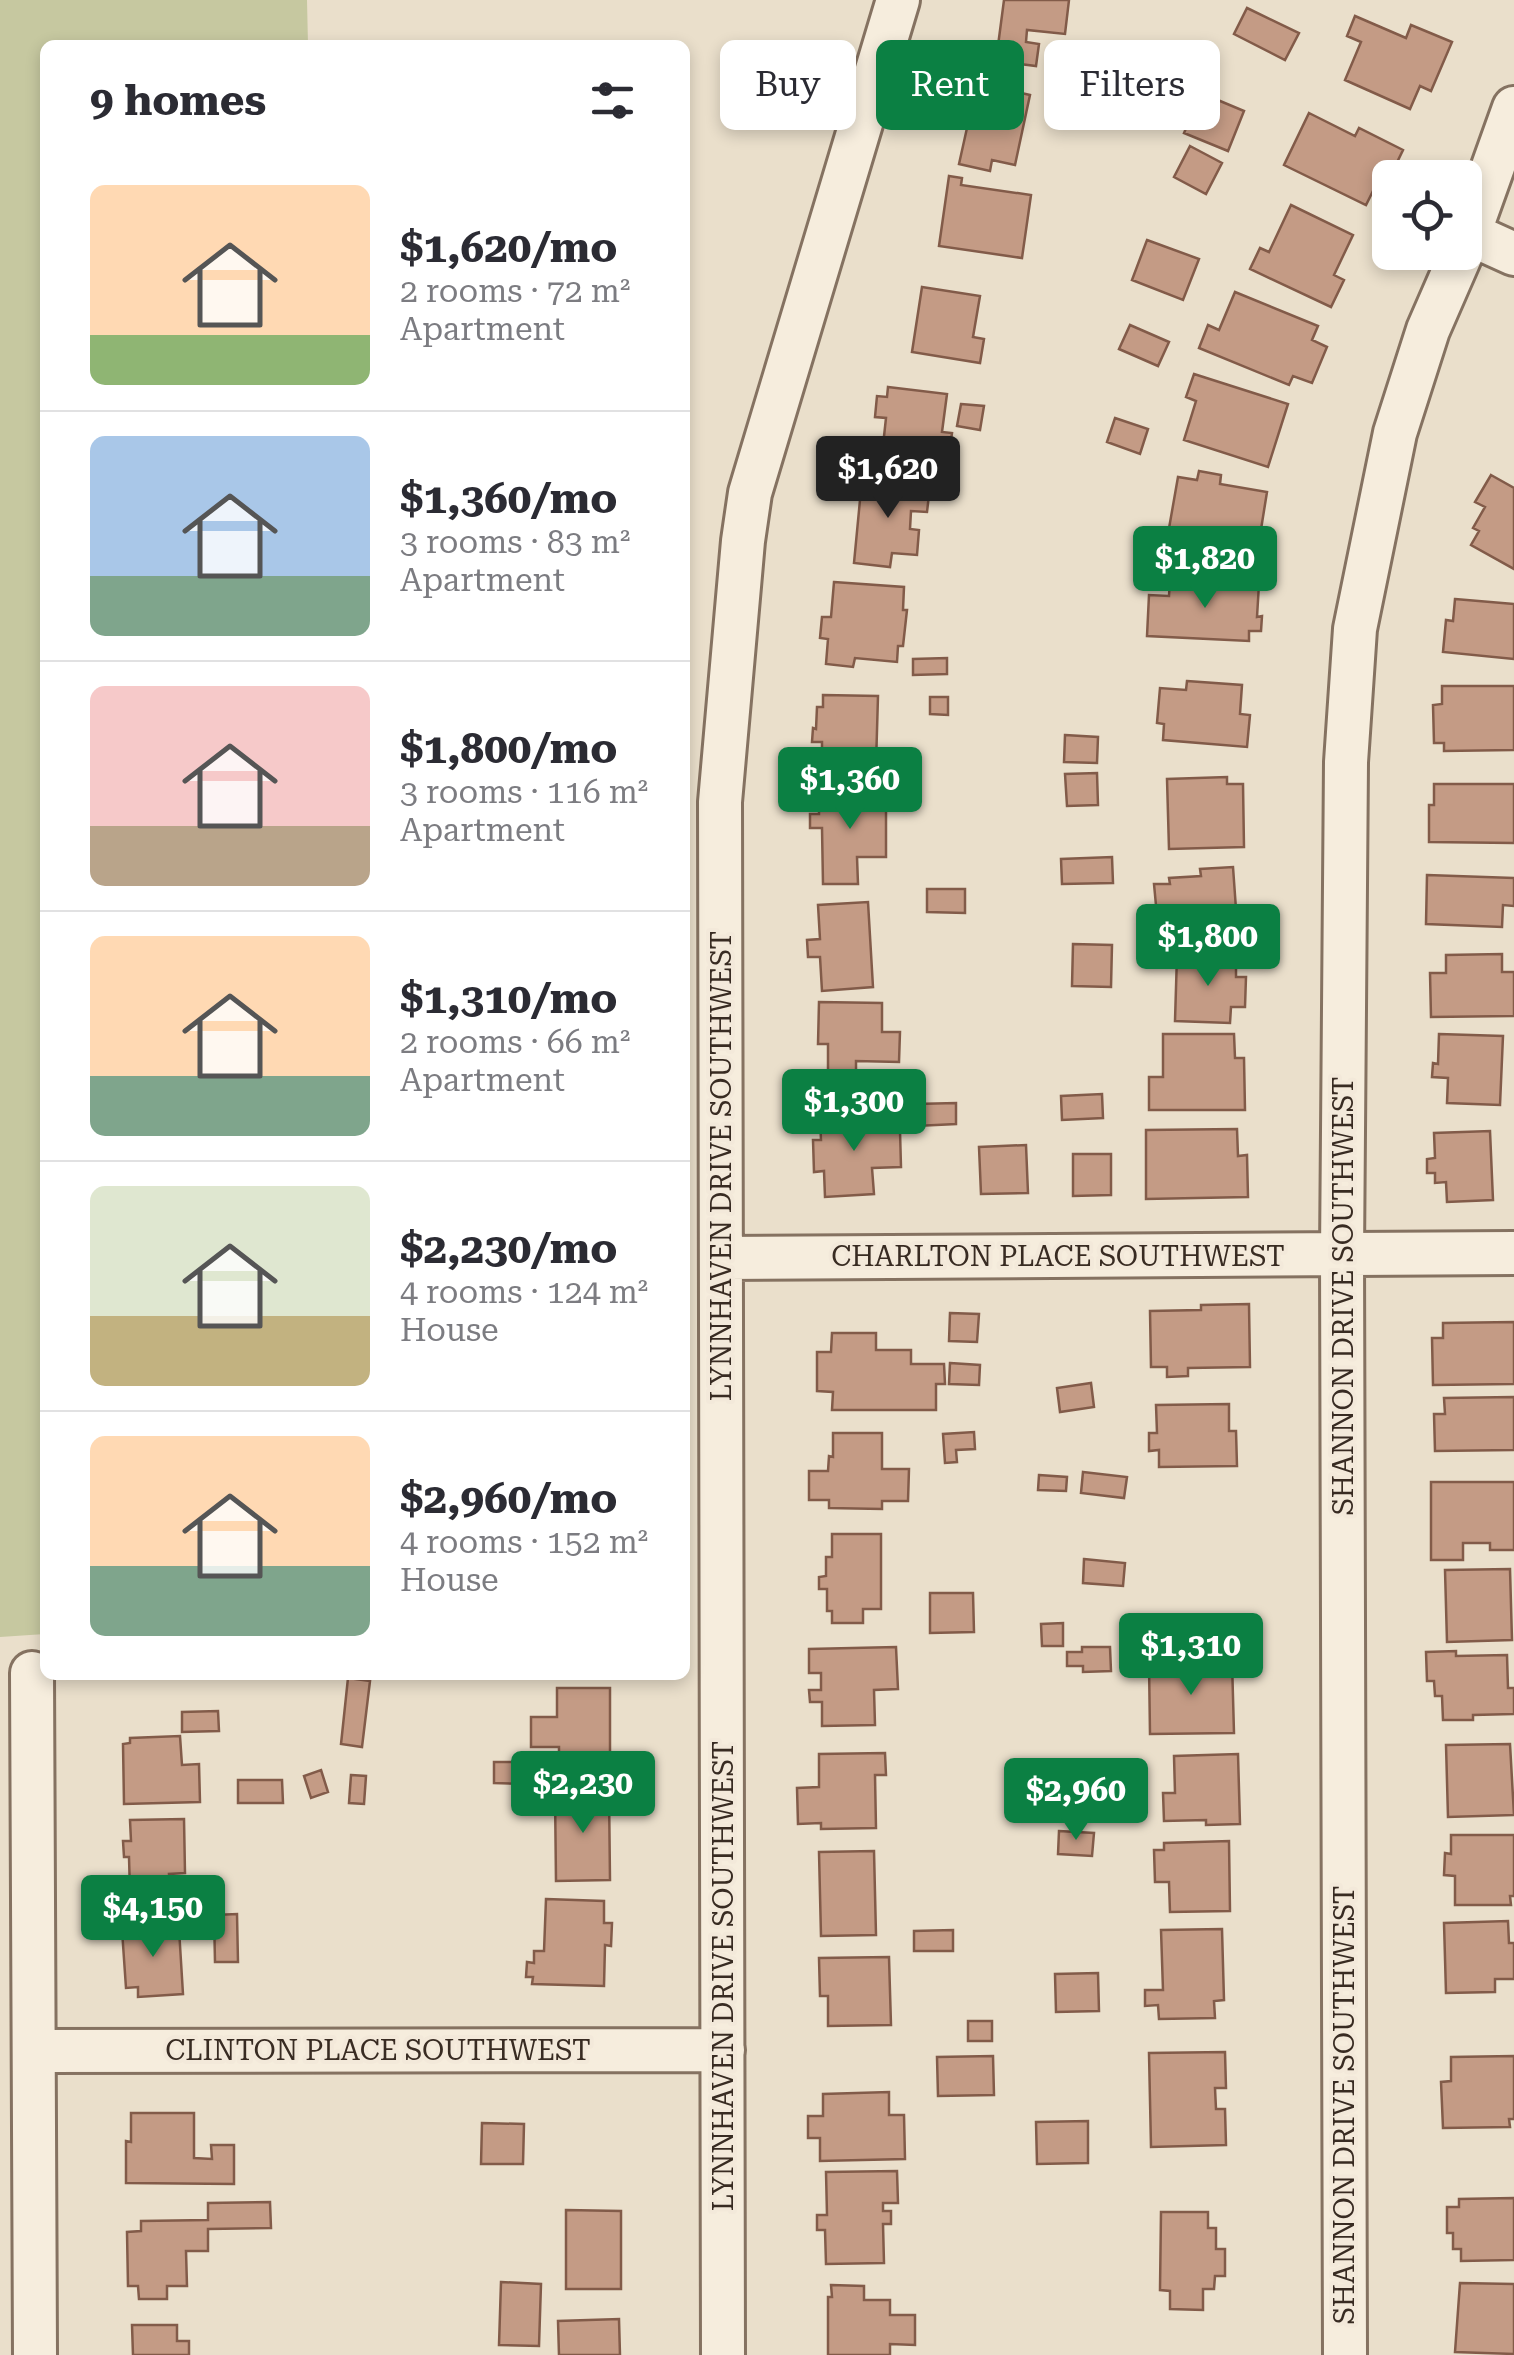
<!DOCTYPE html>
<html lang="en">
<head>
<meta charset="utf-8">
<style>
	body { margin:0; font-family:"Roboto Serif",serif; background:#f2f2f3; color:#2b2b33; height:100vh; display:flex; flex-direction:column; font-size:38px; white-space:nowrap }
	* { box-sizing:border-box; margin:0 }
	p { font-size:32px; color:#7c7c81 }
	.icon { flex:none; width:55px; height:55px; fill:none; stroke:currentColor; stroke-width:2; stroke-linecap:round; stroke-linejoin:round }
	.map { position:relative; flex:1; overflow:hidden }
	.sheet { position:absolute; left:40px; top:40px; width:650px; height:1640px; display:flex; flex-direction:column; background:#fff; border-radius:15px; box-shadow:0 5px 15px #0003 }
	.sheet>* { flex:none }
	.guide { position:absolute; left:720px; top:40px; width:642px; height:90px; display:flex; gap:20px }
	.controls { position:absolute; left:1372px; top:160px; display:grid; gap:20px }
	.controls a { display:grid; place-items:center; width:110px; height:110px; border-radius:15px; background:#fff; box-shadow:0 5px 15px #0003; font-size:50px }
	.price { position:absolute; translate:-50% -85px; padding:0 22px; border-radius:10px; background:#0b8043; color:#fff; font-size:32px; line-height:65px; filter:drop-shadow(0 2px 5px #0008) }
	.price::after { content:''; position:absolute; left:50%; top:60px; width:30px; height:22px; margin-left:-15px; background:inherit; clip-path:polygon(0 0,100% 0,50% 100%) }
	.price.current { background:#222; color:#fff }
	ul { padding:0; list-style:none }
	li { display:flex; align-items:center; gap:30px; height:250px; padding:0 50px }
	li+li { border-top:2px solid #e1e1e2 }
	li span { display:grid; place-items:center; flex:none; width:280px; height:200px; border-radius:15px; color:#555 }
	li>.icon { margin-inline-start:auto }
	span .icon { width:120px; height:120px; fill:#fffc; stroke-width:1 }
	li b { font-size:42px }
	h2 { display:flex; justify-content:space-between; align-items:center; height:120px; padding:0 50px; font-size:42px }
	.chip { padding:0 35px; border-radius:15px; background:#fff; box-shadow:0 5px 15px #0003; font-size:35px; line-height:90px }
	.chip.current { background:#0b8043; color:#fff }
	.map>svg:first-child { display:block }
</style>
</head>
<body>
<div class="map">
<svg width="1514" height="2355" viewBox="0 0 1514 2355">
	<rect width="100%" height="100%" fill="#eadfcb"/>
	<path fill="#c6c8a0" d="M0,0H307L308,45H45V1634L0,1637Z"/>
	<path fill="#c49b85" stroke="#825b49" stroke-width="2.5" d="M1004,0H1069L1065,34L1027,30L1026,42L1039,44L1036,66L996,61Z
		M1247,8L1299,33L1285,60L1234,34Z
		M1355,16L1406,38L1411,25L1452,42L1431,91L1420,86L1410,109L1345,80L1361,42L1347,36Z
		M977,83L1030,95L1015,165L992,160L990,171L959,164Z
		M1076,88L1113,98L1107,120L1070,111Z
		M1201,93L1244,111L1228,151L1184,133Z
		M1309,113L1355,136L1359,128L1403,150L1385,187L1377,183L1366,205L1284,165Z
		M1190,146L1222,163L1206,194L1174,177Z
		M949,176L962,178L961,185L1031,195L1022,258L939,246Z
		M1291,205L1353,235L1334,275L1344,280L1331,307L1250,269L1260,248L1269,252Z
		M1147,240L1199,259L1183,300L1132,280Z
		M922,287L980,296L973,337L984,339L980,363L912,352Z
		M1235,292L1318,326L1312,340L1327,347L1312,383L1293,376L1289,385L1199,348L1208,325L1219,330Z
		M1130,325L1169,342L1158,366L1119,349Z
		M1194,374L1288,404L1268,467L1184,440L1196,401L1186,397Z
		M888,387L947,394L942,432L952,433L948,462L882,455L886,418L875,417L877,396L887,397Z
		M961,404L984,406L980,430L957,426Z
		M1115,418L1148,429L1140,454L1107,442Z
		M1199,471L1221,475L1220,484L1267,492L1258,548L1168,534L1178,477L1197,480Z
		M1491,475L1514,488V569L1471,545L1479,531L1473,528L1485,507L1475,502Z
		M862,479L930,486L927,512L911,511L910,529L919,530L917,555L892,553L890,567L854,563Z
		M1170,579L1259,584L1257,617L1262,616L1261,631H1249V641L1147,636L1149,595L1169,596Z
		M834,582L904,587L903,610H907L903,646H898L897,662L855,658L853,667L826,664L828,639L820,638L822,617H831Z
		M1455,599L1514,604V659L1443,652L1446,620L1453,621Z
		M947,658V674L913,675V659Z
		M1187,681L1242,685L1240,714L1250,715L1247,747L1163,740L1164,724L1157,723L1160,688L1186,690Z
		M1442,686H1514V750L1444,751V743H1434L1433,705L1442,704Z
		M823,695L878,696L876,765H848V782L822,781V742H812L813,728L816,729L817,707H823Z
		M930,697H948V715L930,714Z
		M1065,735L1098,737L1097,763L1064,762Z
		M1097,773L1098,805L1067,806L1065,774Z
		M1227,777V784H1243L1244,847L1169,849L1167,779Z
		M1434,784H1514V843L1429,842V805H1434Z
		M886,792V857H857L858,884H823L822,828H810V814H819V793Z
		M1112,857L1113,883L1062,884L1061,859Z
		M1233,867L1238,937L1169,942L1167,915L1157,916L1154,884H1170L1169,878L1201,876L1200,869Z
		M1427,875L1514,878V906L1503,905L1502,927L1426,924Z
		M927,889H965V913L927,912Z
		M868,902L873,987L822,991L820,957H808L807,940L820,939L818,905Z
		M1073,944L1112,945L1111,987L1072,986Z
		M1502,954V972H1514V1016L1431,1017L1430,973H1446V955Z
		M1177,955L1236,956V977H1246L1245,1007H1231L1230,1023L1175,1021Z
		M819,1002L882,1003V1032H900L899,1062L856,1061V1072H876L875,1095L823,1093V1071H828V1044H818Z
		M1163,1034H1234L1235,1058H1244L1245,1110H1149V1077H1163Z
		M1439,1034L1503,1036L1500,1105L1447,1103L1448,1078L1432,1077L1433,1063L1438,1064Z
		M1102,1094L1103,1118L1062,1120L1061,1096Z
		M956,1103V1124L916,1126L915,1104Z
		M873,1115L874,1132L900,1131L901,1167L872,1168L874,1194L825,1197L824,1171L814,1172L813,1140H821L820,1118Z
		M1237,1129L1238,1156L1247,1155L1248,1197L1146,1199V1130Z
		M1490,1131L1493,1200L1447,1202L1446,1182L1435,1183V1173H1427V1159L1435,1158L1434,1133Z
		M1026,1145L1028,1193L981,1194L979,1147Z
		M1073,1154H1111V1195L1073,1196Z
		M1249,1304L1250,1367L1188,1368V1376L1167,1377V1367H1151L1150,1311L1201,1310V1305Z
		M950,1313L979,1314L977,1342L949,1341Z
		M1514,1322V1384L1433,1385L1432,1338H1443V1323Z
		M832,1333H876V1350H911V1364H944L945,1384H936V1410H832L833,1392L817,1391V1352H831Z
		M950,1363L980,1365L979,1385L949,1384Z
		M1091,1383L1094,1407L1060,1412L1057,1388Z
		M1514,1397V1450L1435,1451L1434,1414H1445L1444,1398Z
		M1229,1404V1431H1236L1237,1466L1159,1467V1450L1149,1451V1433H1157L1156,1405Z
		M974,1432L975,1449L956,1450L957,1462L945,1463L943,1434Z
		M833,1433H882V1469H909L908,1501H882V1509L829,1508V1500H809V1471H828L829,1456L833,1457Z
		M1083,1472L1127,1477L1124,1498L1081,1493Z
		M1039,1475L1067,1477L1066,1491L1038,1490Z
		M1431,1482H1514V1550H1490V1543H1463V1560H1431Z
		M832,1534H881V1609H863V1623H832V1611H827V1589H819V1577L826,1576V1557H832Z
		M1084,1559L1125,1563L1123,1586L1083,1583Z
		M1510,1569L1512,1640L1447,1642L1445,1570Z
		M930,1593H973L974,1632L930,1633Z
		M1063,1623V1646H1042L1041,1624Z
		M896,1647L898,1689L874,1690L875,1725L822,1726V1702H810L809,1690H821V1673H809V1649Z
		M1082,1647H1110L1111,1671L1083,1672V1666H1067V1652H1082Z
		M1456,1651V1656L1507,1655L1508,1688H1514V1714L1473,1715V1720H1443L1442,1696H1435L1434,1681H1427L1426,1652Z
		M1232,1661L1234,1733L1150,1734L1149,1663Z
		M348,1678L370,1681L362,1747L341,1744Z
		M557,1688H610V1764H559V1747H531V1717H557Z
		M218,1711L219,1731L182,1732V1712Z
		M180,1736L182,1765L199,1764L200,1802L124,1804L123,1744L130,1743V1738Z
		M1510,1744L1514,1815L1448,1817L1446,1745Z
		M885,1753L886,1775H875L876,1828L821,1829V1823L798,1824L797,1788L819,1787V1754Z
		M1238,1754L1240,1824L1206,1825V1820L1164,1821L1163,1793H1175L1174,1756Z
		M494,1762H528L527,1784L494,1783Z
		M321,1770L328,1792L311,1798L304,1776Z
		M351,1775L366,1776L364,1804L349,1803Z
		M238,1780H282L283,1803H238Z
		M609,1792L610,1880L556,1881L555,1793Z
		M184,1819L185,1873L169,1874L170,1892H130L129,1857H124L123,1841H131L130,1820Z
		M1059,1831L1094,1833L1092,1856L1058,1854Z
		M1451,1835H1514V1896H1510L1511,1905H1455V1876L1444,1875L1445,1853L1451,1854Z
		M1229,1841L1230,1911L1170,1912L1169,1882H1155L1154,1850H1164V1843Z
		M874,1851L876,1935L821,1936L819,1852Z
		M546,1899L604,1901V1923H612L611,1946L605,1945L604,1986L532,1984L533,1977H526L527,1962L534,1963V1951H544Z
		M237,1914L238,1962H215L214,1915Z
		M157,1919L158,1931L179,1929L183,1994L138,1997V1987L126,1988L122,1930L134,1929L133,1920Z
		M1508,1921L1509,1943H1514V1979H1495V1992L1446,1993L1444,1923Z
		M1222,1929L1224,2000L1214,2001L1215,2018L1159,2019L1158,2005L1145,2006V1990H1163L1161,1930Z
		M953,1930V1951H914V1931Z
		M889,1957L891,2025L828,2026V1996H820L819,1958Z
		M1098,1973L1099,2011L1056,2012L1055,1974Z
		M968,2021H992V2041H968Z
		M1225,2052L1226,2088H1215L1216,2109H1225L1226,2145L1151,2147L1149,2053Z
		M993,2056L994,2095L938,2096L937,2057Z
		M1514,2056V2119H1509L1510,2127L1443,2128L1441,2082L1451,2081V2057Z
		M889,2092V2115H904L905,2159L820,2161V2138H808V2116H823V2094Z
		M131,2113H194V2158L212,2159L211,2145H234V2184L126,2183V2141L131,2142Z
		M1088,2121V2163L1037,2164L1036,2122Z
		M482,2123L524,2124L523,2164H481Z
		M897,2171L898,2203H883V2211H891V2224H883L884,2263L826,2264L825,2230H817V2215H827L826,2172Z
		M1514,2198V2260L1461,2261V2249H1453V2233H1447V2207H1459V2199Z
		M270,2202L271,2228L208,2229V2251H186L187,2286H167V2299H139L138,2286H128L127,2232L141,2231V2221L208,2220V2203Z
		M566,2210L621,2211V2289H566Z
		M1161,2212H1208V2228H1216V2249H1225V2276H1215L1214,2289H1203V2310L1170,2309V2291L1160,2290Z
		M501,2282L541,2284L539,2346L499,2345Z
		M1460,2283L1514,2284V2354L1455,2352Z
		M831,2285L864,2286V2300H890V2315H915V2345L890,2344V2355H828V2297H832Z
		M619,2319L620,2355H559L558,2321Z
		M132,2325H177V2341H189V2355H133Z"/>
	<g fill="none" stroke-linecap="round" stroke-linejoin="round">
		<defs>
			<path id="minor" d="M1470,234L1514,254
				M1465,245L1514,108
				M721,1258L1514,1253
				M32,1673L35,2355
				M34,2051L723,2050
				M723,2355L720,802L743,541L750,493L898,0
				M1345,2355L1342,1254L1346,762L1355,629L1395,433L1428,330L1462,252"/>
		</defs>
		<use href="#minor" stroke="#857261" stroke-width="48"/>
		<use href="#minor" stroke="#f6eddd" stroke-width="42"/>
	</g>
	<g text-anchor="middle" stroke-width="8" stroke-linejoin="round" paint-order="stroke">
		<g font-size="28" fill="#382b22" stroke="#f3e9da">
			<text transform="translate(721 1166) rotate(-90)" y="10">LYNNHAVEN DRIVE SOUTHWEST</text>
			<text x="1058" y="1266">CHARLTON PLACE SOUTHWEST</text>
			<text transform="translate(1343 1296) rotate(-90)" y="10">SHANNON DRIVE SOUTHWEST</text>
			<text transform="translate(723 1976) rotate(-90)" y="10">LYNNHAVEN DRIVE SOUTHWEST</text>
			<text x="378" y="2060">CLINTON PLACE SOUTHWEST</text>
			<text transform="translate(1344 2105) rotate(-90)" y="10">SHANNON DRIVE SOUTHWEST</text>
		</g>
	</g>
</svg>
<div class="controls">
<a><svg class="icon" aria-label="locate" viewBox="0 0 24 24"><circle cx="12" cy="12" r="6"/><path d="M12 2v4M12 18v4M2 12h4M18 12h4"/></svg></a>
</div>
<b class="price current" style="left:888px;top:521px">$1,620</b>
<b class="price" style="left:1205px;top:611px">$1,820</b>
<b class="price" style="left:850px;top:832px">$1,360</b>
<b class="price" style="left:1208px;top:989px">$1,800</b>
<b class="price" style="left:854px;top:1154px">$1,300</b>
<b class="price" style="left:1191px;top:1698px">$1,310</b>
<b class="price" style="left:583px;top:1836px">$2,230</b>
<b class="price" style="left:1076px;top:1843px">$2,960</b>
<b class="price" style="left:153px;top:1960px">$4,150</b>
<div class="guide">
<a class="chip">Buy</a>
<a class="chip current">Rent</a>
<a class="chip">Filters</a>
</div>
<section class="sheet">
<h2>9 homes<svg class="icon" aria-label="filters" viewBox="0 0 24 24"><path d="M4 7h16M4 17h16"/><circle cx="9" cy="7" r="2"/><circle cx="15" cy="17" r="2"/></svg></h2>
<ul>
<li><span style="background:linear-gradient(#ffd9b3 75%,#8fb573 0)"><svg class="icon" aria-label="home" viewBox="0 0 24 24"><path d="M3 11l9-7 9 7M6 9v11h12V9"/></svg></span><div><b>$1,620/mo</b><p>2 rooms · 72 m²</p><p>Apartment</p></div></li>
<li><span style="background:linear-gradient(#a9c7e8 70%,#7fa58c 0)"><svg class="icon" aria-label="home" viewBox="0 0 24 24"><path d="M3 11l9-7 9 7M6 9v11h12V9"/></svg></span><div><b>$1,360/mo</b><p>3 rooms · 83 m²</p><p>Apartment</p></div></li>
<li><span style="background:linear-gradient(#f6c9c9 70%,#b9a48a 0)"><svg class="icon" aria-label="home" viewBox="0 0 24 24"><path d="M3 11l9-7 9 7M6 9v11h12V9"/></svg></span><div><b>$1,800/mo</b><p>3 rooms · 116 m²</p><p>Apartment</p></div></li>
<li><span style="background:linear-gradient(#ffd9b3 70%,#7fa58c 0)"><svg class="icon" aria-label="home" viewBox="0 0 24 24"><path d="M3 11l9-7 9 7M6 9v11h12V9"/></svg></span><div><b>$1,310/mo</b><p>2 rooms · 66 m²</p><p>Apartment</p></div></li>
<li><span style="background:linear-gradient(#dfe7d0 65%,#c2b280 0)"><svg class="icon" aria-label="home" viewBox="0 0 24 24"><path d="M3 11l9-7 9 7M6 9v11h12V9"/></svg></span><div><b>$2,230/mo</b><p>4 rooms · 124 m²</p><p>House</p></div></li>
<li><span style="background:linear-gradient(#ffd9b3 65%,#7fa58c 0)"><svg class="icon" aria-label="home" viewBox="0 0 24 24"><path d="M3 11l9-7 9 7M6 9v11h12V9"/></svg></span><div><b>$2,960/mo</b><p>4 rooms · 152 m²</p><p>House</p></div></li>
</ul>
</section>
</div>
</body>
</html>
